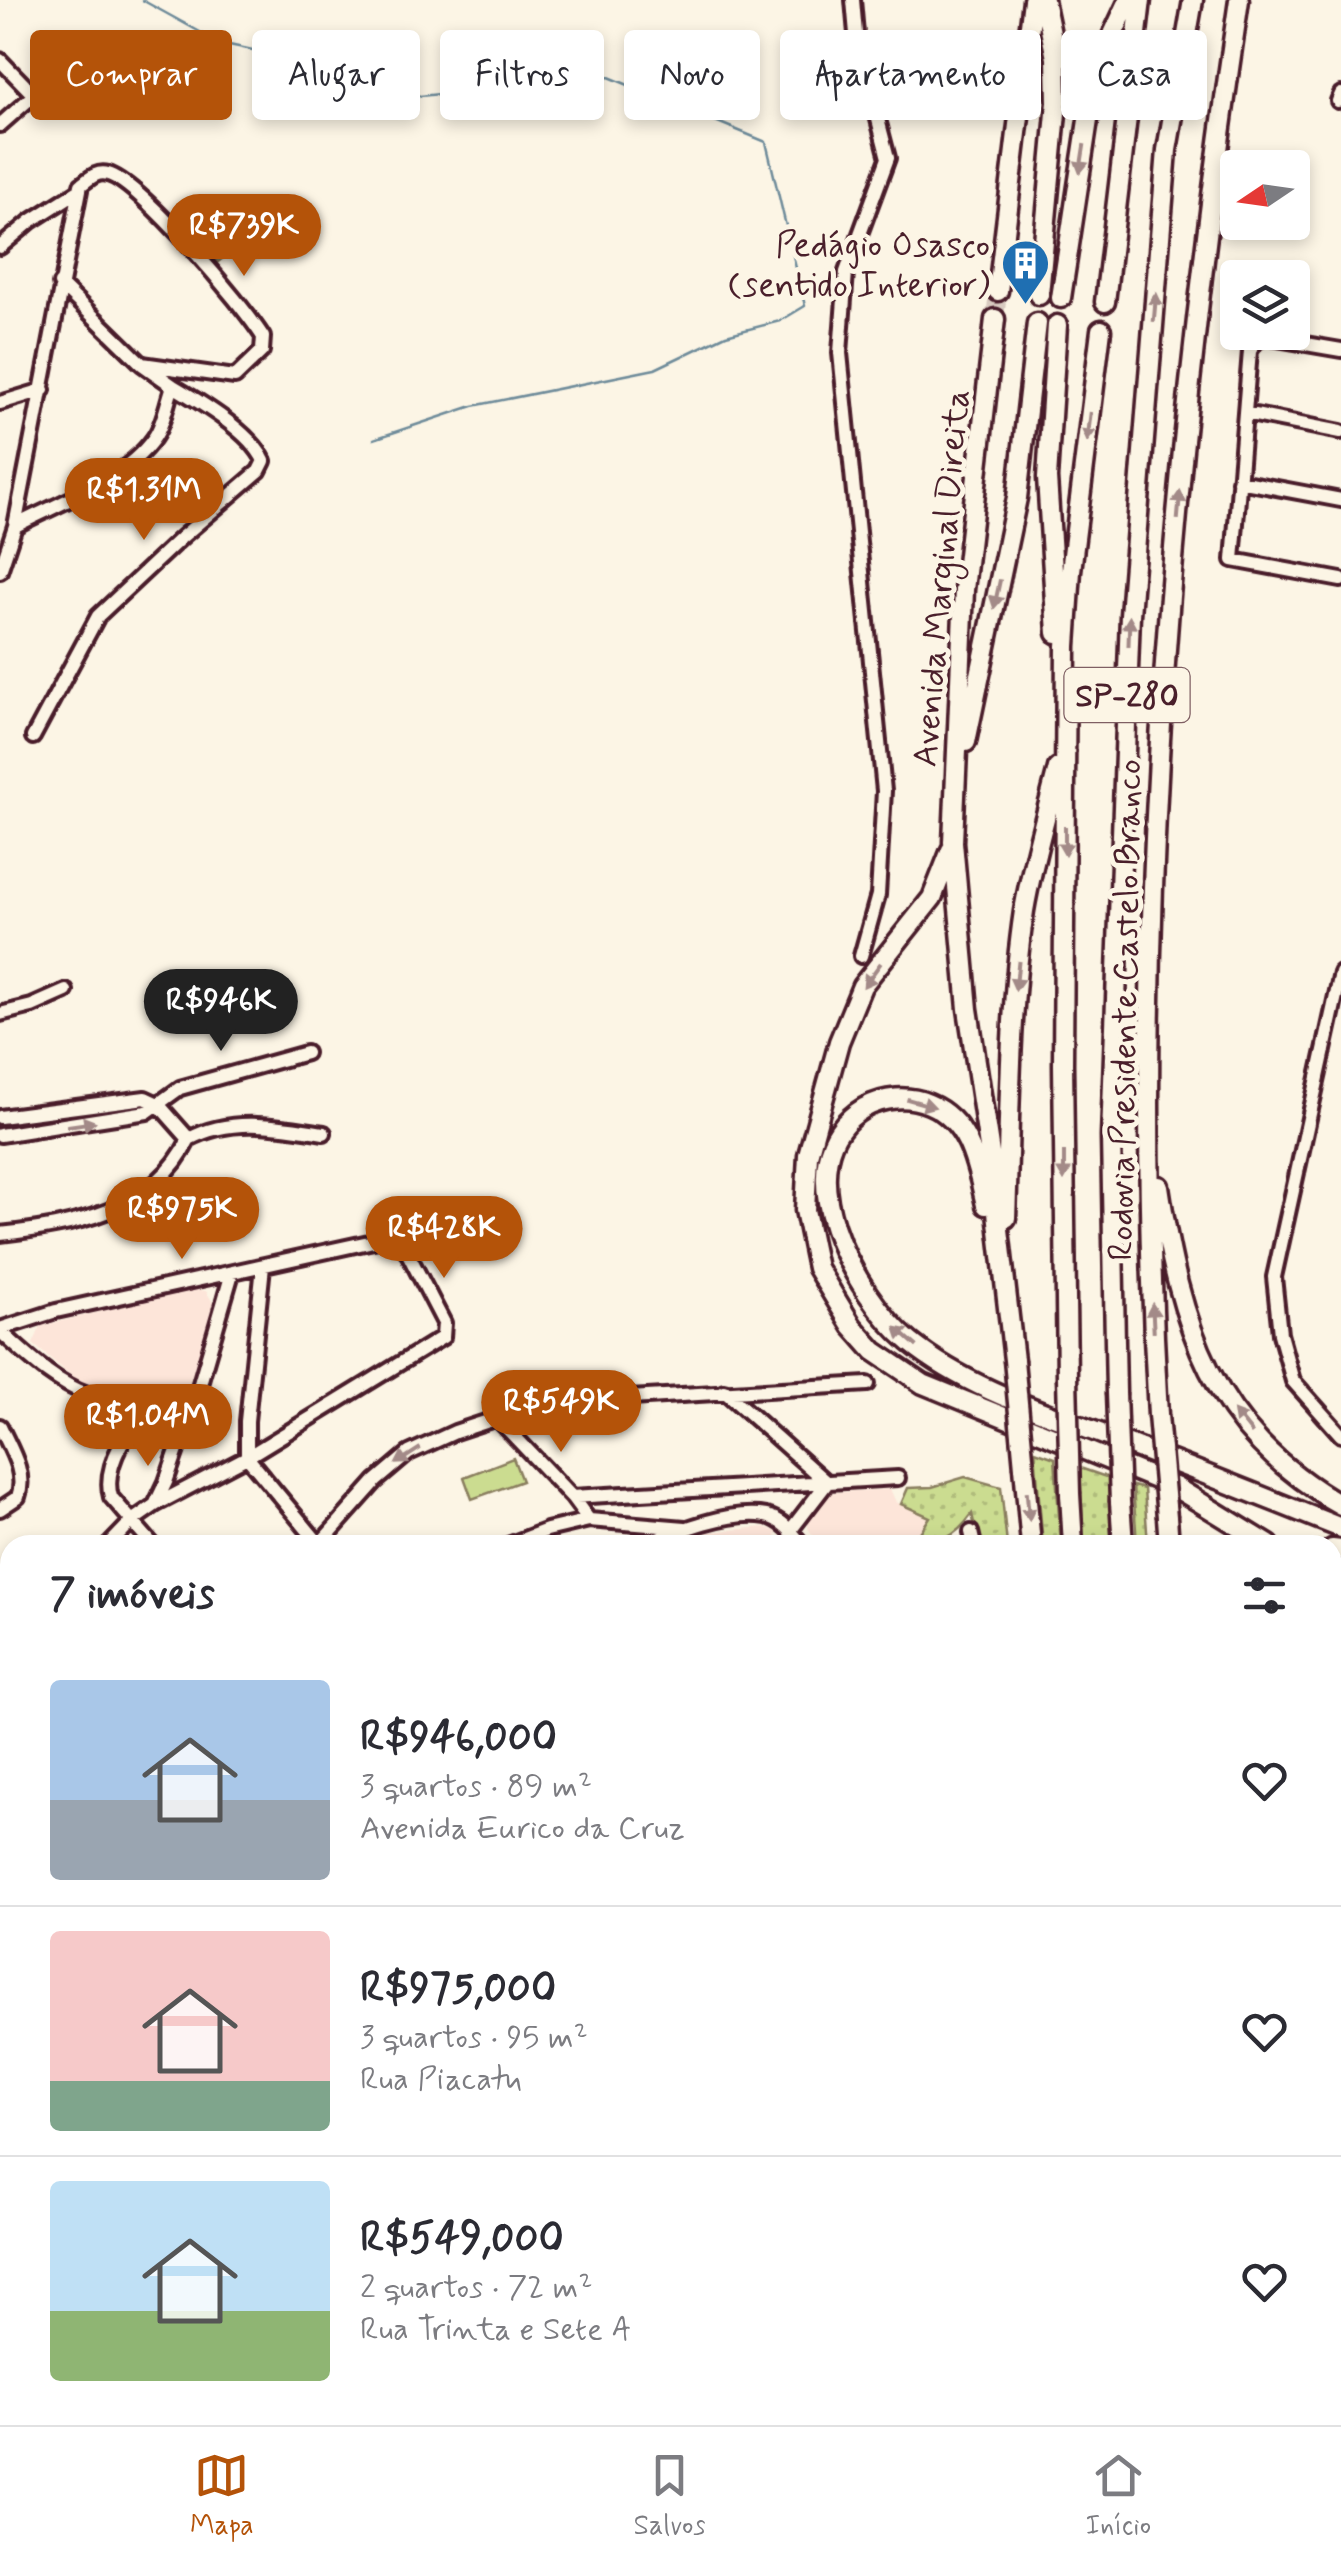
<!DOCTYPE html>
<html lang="pt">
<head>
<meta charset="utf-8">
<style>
	body { margin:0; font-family:Mynerve,sans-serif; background:#f2f2f3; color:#2b2b33; height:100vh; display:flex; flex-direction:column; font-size:38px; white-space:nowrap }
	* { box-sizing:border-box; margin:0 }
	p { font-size:32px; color:#7c7c81 }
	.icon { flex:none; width:55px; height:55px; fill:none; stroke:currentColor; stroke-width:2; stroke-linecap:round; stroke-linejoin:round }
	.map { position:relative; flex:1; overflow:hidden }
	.side { position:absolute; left:0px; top:1535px; width:1342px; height:890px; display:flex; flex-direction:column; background:#fff; border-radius:30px 30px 0 0; box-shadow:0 5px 15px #0003 }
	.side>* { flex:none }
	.hud { position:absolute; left:30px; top:30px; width:1282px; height:90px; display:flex; gap:20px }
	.needle { width:65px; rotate:257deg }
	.buttons { position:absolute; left:1220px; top:150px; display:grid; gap:20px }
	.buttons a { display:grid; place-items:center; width:90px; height:90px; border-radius:10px; background:#fff; box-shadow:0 5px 15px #0003; font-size:50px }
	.price { position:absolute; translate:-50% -85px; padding:0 22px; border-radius:35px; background:#b45309; color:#fff; font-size:32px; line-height:65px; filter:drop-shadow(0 2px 5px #0008) }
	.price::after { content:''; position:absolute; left:50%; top:60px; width:30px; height:22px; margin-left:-15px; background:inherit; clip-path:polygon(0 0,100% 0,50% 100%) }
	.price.selected { background:#222; color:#fff }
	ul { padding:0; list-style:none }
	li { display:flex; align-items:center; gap:30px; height:250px; padding:0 50px }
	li+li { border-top:2px solid #e1e1e2 }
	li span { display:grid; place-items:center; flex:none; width:280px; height:200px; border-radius:10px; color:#555 }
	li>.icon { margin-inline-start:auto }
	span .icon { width:120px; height:120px; fill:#fffc; stroke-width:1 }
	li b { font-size:42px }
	h2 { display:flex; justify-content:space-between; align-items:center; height:120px; padding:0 50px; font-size:42px }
	.tag { padding:0 35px; border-radius:10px; background:#fff; box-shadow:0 5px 15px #0003; font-size:35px; line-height:90px }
	.tag.selected { background:#b45309; color:#fff }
	.tab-bar { display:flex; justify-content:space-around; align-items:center; height:140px; border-top:2px solid #e1e1e2; background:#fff; font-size:28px; color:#7c7c81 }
	.tab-bar a { display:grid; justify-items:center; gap:5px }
	.tab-bar .selected { color:#b45309 }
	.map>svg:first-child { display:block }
</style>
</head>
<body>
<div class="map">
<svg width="1341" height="2425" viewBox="0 0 1341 2425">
	<defs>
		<pattern id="industrial-grid" width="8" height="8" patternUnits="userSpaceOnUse" patternTransform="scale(2.5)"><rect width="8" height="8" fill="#fde5d9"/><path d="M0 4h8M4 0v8" fill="none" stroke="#dac4ba"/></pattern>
		<pattern id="park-dots" width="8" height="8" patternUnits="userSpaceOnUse" patternTransform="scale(2.5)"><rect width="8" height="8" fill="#cbdc90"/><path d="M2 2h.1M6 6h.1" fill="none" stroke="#b0bc7c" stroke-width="1.8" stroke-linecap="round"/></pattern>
	</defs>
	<rect width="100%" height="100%" fill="#fcf5e5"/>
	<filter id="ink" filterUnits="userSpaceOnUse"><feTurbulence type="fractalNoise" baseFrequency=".01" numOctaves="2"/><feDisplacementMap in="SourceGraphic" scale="20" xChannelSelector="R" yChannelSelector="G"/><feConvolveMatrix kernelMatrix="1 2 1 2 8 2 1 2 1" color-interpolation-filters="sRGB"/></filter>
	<g filter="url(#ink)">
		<path fill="#fde5d9" d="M193,1289L206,1291L215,1306L193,1383L107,1398L87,1389L33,1344L41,1326Z
			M890,1489L896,1502L930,1517L912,1545H819L808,1528V1513L822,1493Z
			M765,1527L777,1532L776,1538L781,1545H712L708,1539L709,1545H660L677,1537L705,1532L708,1539L707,1532Z
			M85,2415H163L167,2425H89Z"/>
		<path fill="url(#industrial-grid)" d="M259,2415H964L966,2425H255Z"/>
		<path fill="#cbdc90" stroke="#8a7e5e" stroke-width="2.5" d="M200,208L233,250L218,262L185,219Z
			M513,1458L522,1481L472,1499L464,1477Z"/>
		<path fill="url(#park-dots)" stroke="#8a7e5e" stroke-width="2.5" d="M1035,1451L1055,1458L1061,1545H1043Z
			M1080,1468L1109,1478L1114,1545H1084Z
			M965,1477L1001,1487L1007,1545H979L972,1514C956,1537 939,1545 912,1545L930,1517L901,1504L908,1488L932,1487Z
			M1133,1486L1144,1489L1148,1545H1137Z"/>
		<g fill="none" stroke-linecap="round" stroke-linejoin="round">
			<path stroke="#6e8b9a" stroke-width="2.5" d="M142,0L220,43L299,60L420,96L609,77L766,142L805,306L780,321L726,335L655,369L473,406L374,439"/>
			<path stroke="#d8cac0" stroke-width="18" stroke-dasharray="18 9" stroke-linecap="butt" d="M995,319L998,291"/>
			<defs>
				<path id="minor" d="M853,0L856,34L888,158L846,272L840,353L884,791L878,895L861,956
					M0,60L34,95L0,125
					M1338,101L1341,94
					M0,247L31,221L80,190L81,185C90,178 97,171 108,174C141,183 243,305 263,337L262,351L235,377L142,364
					M1341,350L1265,337L1256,341L1250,351L1233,560L1341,580
					M0,403L43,390
					M1245,413L1341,432
					M1239,481L1341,500
					M15,526C60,502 124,481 154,438C164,424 167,402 173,386L142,364L60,284
					M0,571L15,526L80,190
					M33,737L98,616L182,537L259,471L264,461C251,432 200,402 173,386
					M1341,973L1274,1277L1280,1334L1293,1381L1341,1435
					M0,1014L32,1006L66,991
					M0,1117L145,1098L158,1104L189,1139
					M0,1135L147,1112L180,1088L306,1053
					M189,1139C231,1116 279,1126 324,1133
					M0,1234C72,1226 154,1212 189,1139
					M263,1266L247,1421V1457L320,1545
					M0,1329L56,1311L378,1240L394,1238L402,1242L444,1323L443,1337L247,1457L155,1505
					M0,1331C73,1399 96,1409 196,1398
					M724,1391L827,1483L790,1531
					M497,1418L572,1497L589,1520
					M0,1426C10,1448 27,1473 18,1497L0,1509
					M572,1497L898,1478
					M971,1532L974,1545
					M109,1545L132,1521L155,1505L166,1482L199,1387L232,1273
					M153,1545L111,1497C102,1466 130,1422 154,1404
					M319,1545L376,1481L409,1453L455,1432L522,1410L579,1401L868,1384
					M508,1545L547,1530L589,1520L685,1528
					M643,1545C675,1532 731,1509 766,1516C782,1519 793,1533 802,1545
					M1332,1599L1341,1604
					M0,1606L10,1607
					M0,1661L10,1659
					M1332,1711L1341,1714
					M1332,1786L1341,1796
					M0,1830V1941
					M1332,1906L1341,1900
					M0,1977L10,1970
					M1332,2059L1341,2075
					M0,2079L10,2092
					M0,2361L10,2353"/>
				<path id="major" d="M1332,1941C1341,1958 1341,1974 1335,1991L1332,1989
					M981,2415L982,2425"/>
				<path id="highway" d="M998,291L1033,0
					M1039,295L1057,102L1056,58L1044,0
					M1061,298L1090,107L1100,62L1129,0
					M1105,302L1141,0
					M995,319L964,590L953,842L968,1009L991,1160L1014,1360
					M1057,325L1047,478L1057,633
					M966,742L1017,498L1037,323
					M951,850L932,898L862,986L839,1042L808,1155L805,1210L817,1268L852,1326L874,1351L923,1384L1175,1487L1269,1545
					M1159,1186C1180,1325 1211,1431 1341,1505
					M986,1205C977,1166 970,1121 929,1104C908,1095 884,1097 864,1108C779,1159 855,1297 910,1342C968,1389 1047,1413 1115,1439C1191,1468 1266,1498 1341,1528
					M1006,1218C1010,1116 1009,1012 1024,911C1032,863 1046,816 1058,768
					M1067,1377L1063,1064L1066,646L1071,571L1101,330
					M1116,1393L1111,1137L1130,615L1167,150L1193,0
					M1158,1415C1130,943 1170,467 1239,0
					M1024,1467L1031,1545
					M1070,1494L1073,1545
					M1120,1502L1123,1545
					M1167,1517L1169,1545
					M1332,1549L1341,1550
					M1332,1582L1341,1586
					M1332,1995L1335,1991
					M990,2415L995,2425
					M1100,2415L1101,2425
					M1132,2415L1133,2425
					M1191,2415L1192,2425
					M1267,2415L1269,2425
					M1039,2425L1042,2415"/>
			</defs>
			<use href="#minor" stroke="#4a1f2b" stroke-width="20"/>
			<use href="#major" stroke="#4a1f2b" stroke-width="22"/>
			<use href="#highway" stroke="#4a1f2b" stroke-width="25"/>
			<use href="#minor" stroke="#fcf5e5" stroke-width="12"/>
			<use href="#major" stroke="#fcf5e5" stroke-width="15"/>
			<use href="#highway" stroke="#fcf5e5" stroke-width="18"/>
			<defs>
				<path id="highway-bridge" d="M1014,1360L1024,1467
					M1067,1377L1070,1494
					M1116,1393L1120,1502
					M1158,1415L1167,1517"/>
			</defs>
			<use href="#highway-bridge" stroke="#4a1f2b" stroke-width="25" stroke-linecap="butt"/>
			<use href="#highway-bridge" stroke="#fcf5e5" stroke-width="18"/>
		</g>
		<defs><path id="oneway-solid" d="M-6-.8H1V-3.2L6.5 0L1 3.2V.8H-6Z" transform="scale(2.5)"/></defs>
		<g fill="#a38a88">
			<use href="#oneway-solid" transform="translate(1082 159) rotate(99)"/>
			<use href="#oneway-solid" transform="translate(1155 307) rotate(-85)"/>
			<use href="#oneway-solid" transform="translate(1089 427) rotate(97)"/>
			<use href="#oneway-solid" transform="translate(1179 505) rotate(-85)"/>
			<use href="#oneway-solid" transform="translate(997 594) rotate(102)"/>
			<use href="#oneway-solid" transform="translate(1129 631) rotate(-88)"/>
			<use href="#oneway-solid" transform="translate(1065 841) rotate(90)"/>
			<use href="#oneway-solid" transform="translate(872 975) rotate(126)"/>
			<use href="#oneway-solid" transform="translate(1017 976) rotate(96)"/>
			<use href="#oneway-solid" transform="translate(921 1103) rotate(16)"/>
			<use href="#oneway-solid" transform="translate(81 1124) rotate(-9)"/>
			<use href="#oneway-solid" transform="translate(1064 1166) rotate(90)"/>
			<use href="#oneway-solid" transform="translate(1153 1318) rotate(-93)"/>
			<use href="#oneway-solid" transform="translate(906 1337) rotate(-139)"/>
			<use href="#oneway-solid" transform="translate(1243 1422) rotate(-129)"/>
			<use href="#oneway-solid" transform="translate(408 1456) rotate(147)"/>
			<use href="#oneway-solid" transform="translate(1028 1506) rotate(85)"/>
		</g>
	</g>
	<defs>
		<symbol id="building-pin" viewBox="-11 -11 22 30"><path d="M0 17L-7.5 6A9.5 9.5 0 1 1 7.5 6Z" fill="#1f6fb2" stroke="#fcf5e5"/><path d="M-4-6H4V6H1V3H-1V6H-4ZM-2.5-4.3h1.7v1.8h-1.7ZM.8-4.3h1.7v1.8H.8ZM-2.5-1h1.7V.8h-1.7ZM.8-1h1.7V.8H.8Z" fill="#fff"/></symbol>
	</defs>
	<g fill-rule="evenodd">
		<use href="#building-pin" x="998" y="236" width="55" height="75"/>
	</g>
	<g text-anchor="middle" stroke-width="10" stroke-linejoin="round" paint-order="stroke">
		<rect fill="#fcf5e5" stroke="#7f5f63" stroke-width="2.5" x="1064.5" y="668" width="125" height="54" rx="8"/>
		<g font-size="32" font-weight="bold" fill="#4a1f2b">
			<text x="1127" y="706">SP-280</text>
		</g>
		<g font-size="35" fill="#4a1f2b" stroke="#fcf5e5" text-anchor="end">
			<text x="990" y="256">Pedágio Osasco<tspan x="990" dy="40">(sentido Interior)</tspan></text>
		</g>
		<g font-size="35" fill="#4a1f2b" stroke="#fcf5e5">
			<text transform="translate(940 578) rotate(-85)" y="12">Avenida Marginal Direita</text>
			<text transform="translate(1124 1010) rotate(-89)" y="12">Rodovia Presidente Castelo Branco</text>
		</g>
	</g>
</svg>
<div class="buttons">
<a><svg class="needle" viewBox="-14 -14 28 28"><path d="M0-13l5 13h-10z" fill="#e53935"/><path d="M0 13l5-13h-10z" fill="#7c7c81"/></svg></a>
<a><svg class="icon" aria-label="layers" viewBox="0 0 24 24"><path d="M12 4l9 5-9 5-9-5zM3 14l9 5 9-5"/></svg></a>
</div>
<b class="price" style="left:244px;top:279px">R$739K</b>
<b class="price" style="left:144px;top:543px">R$1.31M</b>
<b class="price selected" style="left:221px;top:1054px">R$946K</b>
<b class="price" style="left:182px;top:1262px">R$975K</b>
<b class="price" style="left:444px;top:1281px">R$428K</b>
<b class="price" style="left:561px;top:1455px">R$549K</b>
<b class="price" style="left:148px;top:1469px">R$1.04M</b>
<div class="hud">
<a class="tag selected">Comprar</a>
<a class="tag">Alugar</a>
<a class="tag">Filtros</a>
<a class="tag">Novo</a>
<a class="tag">Apartamento</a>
<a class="tag">Casa</a>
</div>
<section class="side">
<h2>7 imóveis<svg class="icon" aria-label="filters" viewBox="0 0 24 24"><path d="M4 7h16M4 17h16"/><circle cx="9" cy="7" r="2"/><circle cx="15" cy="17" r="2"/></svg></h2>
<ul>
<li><span style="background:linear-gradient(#a9c7e8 60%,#9aa5b1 0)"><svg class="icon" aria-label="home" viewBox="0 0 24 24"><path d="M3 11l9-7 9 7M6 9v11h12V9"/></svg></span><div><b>R$946,000</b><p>3 quartos · 89 m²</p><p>Avenida Eurico da Cruz</p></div><svg class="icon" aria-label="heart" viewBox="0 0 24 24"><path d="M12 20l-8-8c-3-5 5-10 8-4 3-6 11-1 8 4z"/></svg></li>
<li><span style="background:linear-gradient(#f6c9c9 75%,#7fa58c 0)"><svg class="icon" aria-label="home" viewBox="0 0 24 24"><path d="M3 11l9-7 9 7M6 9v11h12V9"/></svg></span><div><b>R$975,000</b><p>3 quartos · 95 m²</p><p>Rua Piacatu</p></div><svg class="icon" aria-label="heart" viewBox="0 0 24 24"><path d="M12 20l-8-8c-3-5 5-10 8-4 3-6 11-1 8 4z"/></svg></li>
<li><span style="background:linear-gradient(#bfe0f5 65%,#8fb573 0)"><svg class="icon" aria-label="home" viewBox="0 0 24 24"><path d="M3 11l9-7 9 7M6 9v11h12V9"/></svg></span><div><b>R$549,000</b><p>2 quartos · 72 m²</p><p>Rua Trinta e Sete A</p></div><svg class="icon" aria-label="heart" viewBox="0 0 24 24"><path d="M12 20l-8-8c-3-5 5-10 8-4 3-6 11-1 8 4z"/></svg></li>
</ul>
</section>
</div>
<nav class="tab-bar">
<a class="selected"><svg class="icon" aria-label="map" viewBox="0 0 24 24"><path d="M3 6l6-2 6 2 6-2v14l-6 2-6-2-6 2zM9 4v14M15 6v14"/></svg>Mapa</a>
<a><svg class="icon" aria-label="saved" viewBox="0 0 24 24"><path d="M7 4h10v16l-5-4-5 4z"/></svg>Salvos</a>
<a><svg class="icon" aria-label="home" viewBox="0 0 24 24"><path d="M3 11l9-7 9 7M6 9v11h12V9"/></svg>Início</a>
</nav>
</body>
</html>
